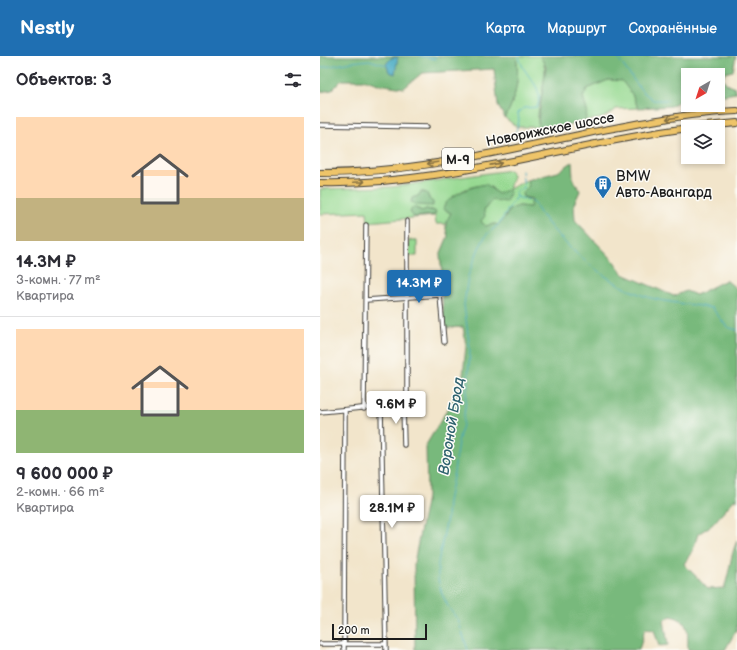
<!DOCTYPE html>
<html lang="ru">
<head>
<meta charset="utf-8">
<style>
	body { margin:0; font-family:"Balsamiq Sans",sans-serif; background:#f2f2f3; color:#2b2b33; height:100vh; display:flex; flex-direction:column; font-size:15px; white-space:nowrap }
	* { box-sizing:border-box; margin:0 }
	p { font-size:13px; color:#7c7c81 }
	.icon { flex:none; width:22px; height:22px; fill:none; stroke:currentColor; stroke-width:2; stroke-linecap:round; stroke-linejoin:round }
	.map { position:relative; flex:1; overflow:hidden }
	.panel { display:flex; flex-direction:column; background:#fff; width:320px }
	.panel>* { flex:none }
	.needle { width:26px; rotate:219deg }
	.tools { position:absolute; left:361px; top:12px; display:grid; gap:8px }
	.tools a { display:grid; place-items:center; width:44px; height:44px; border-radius:0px; background:#fff; box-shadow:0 2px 6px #0003; font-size:20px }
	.scale { position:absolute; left:12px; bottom:10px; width:95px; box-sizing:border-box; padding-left:4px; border:2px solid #1c1c1c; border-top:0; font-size:11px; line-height:14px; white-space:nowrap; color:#1c1c1c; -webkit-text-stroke:3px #fdfcf7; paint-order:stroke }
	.price { position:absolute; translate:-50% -34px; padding:0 9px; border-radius:4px; background:#fff; color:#222; font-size:13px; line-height:26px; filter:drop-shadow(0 1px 2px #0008) }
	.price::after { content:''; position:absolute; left:50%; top:24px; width:12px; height:9px; margin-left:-6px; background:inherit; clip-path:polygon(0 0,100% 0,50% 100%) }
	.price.active { background:#1f6fb2; color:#fff }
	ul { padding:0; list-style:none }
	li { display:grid; align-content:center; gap:8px; height:212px; padding:0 16px }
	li+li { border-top:1px solid #e1e1e2 }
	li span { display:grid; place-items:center; height:124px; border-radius:0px; color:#555 }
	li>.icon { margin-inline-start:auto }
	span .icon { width:72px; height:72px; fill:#fffc; stroke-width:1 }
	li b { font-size:17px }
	h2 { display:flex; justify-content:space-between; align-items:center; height:48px; padding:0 16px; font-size:17px }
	header { display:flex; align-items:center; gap:24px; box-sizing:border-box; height:56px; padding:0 20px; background:#1f6fb2; color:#fff }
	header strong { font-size:19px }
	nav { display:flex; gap:22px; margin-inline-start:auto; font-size:14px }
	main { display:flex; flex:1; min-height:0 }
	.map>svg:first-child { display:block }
</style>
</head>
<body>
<header>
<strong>Nestly</strong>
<nav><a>Карта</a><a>Маршрут</a><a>Сохранённые</a></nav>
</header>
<main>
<section class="panel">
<h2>Объектов: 3<svg class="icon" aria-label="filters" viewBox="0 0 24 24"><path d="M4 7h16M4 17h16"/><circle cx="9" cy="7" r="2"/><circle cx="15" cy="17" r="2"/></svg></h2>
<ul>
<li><span style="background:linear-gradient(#ffd9b3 65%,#c2b280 0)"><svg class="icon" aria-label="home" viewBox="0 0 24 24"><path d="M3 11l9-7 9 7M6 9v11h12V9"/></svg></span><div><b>14.3M ₽</b><p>3-комн. · 77 m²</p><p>Квартира</p></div></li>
<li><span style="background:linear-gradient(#ffd9b3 65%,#8fb573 0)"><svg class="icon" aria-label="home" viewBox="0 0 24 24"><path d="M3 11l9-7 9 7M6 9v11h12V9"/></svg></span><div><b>9 600 000 ₽</b><p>2-комн. · 66 m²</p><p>Квартира</p></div></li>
</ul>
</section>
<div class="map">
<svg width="417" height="594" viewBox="0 0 417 594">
	<rect width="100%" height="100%" fill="#fdfcf7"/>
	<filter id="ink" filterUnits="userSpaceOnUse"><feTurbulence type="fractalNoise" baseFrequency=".025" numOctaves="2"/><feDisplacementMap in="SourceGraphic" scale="8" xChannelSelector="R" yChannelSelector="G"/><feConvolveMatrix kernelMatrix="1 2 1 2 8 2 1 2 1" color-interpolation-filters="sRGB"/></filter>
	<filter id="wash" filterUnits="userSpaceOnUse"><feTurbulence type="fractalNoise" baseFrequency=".012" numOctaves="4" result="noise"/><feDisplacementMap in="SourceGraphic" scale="16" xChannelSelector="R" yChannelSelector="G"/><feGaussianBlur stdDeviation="0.9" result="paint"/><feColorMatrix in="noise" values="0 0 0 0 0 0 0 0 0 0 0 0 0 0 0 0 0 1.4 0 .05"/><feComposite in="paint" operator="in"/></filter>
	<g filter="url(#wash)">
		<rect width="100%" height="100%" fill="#f2e5cb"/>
		<path fill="#96d991" stroke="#597a56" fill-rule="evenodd" d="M196,0H220C234,17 213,50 219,71H197L185,62C196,42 200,22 196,0Z
			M288,24H302L312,38L318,52L296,53L283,62L265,65L267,55L263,41L267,33Z
			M190,114L193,120L189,133L207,124L209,130L202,137L203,141L213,145L210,151L199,150L188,156L185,162L178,169L175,168L165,170L161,165L164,154L172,144L179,146L178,138L171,131C165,131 158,129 152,131C144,132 125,145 123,153L131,157L126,168H116L115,160L48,166L47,156L0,158V133L72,131ZM101,136H105L109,141L107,150L93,147L92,142L98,140ZM97,152L102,155L106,153L113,154L114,159L94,161L91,157Z
			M89,184H97V200H89Z"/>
		<path fill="#78b97b" stroke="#4a6a4c" d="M0,0H196C200,22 196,42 185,62L178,50L174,13L102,17L84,32L58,28L46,24H22L12,34L0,36Z
			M220,0H416L413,15L405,17L402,22L407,28L415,32L416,37L398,40V19H387L380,12L377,19H368V38L352,50L318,52L312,38L302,25L288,24L267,33L263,41L267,55L265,65L233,72L219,71L218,65L226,11Z
			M252,106L253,122L260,135L254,148L255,164L293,204L303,218L354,240L366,235L376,239L406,224L417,233V444H414L392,469L378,478L373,494L364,508L388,533L404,532C410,516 410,500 417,485V573L405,594H368C367,577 371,565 351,560L344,564L348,589L339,590L334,574L325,573L319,594H95L94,507L107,441L106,389L142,329L146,290L143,271L125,272L122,240L124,236L120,199L128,180C124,171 126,165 131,157L123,153C127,139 152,130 166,128L178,138L188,133L190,137L186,146L172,144L164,154L165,160L161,165L165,170L175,168L178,169L185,162L190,153L199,150L210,151L212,143L203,141L202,137L209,130L207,124L238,116Z
			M101,136L107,137L109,143L113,146V150L97,149L91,146L92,142L98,140Z
			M93,151L102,155L106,153L115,155L116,157L114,159L94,161L90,156Z"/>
		<path fill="#41a7c1" stroke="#2e626e" d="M78,1L75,18L69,16L66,8L71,2Z"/>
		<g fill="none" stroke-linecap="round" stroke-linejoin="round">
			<path stroke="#41a7c1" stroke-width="1" d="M100,0L115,3V0
				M296,0L322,35L333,44H348
				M0,12L32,6L49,4L66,9
				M195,78L199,65L198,57L204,52L217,51C226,29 203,22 199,0
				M196,141L213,145C230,178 279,222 314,236C338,247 366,247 392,252L407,271L417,274
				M148,594L138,564L129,552L122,538L118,523V507L127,462L128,446L134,416L138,385L143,369L148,324L150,293L144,249L148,220L159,192L166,179L178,169L196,141L195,136L204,132L202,115"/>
		</g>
	</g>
	<g filter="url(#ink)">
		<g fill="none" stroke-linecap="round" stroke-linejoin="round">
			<defs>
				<path id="street" d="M0,69L107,71
					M46,244L120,239L124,286
					M83,348L84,389
					M61,352L66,594
					M44,353L46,169
					M0,356L83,348L87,340V165
					M0,588H66
					M24,594L25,354"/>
				<path id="highway" d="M376,71L417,67
					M0,117C92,117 183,95 273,76C321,67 368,57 417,55
					M0,127C125,130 245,88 368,72"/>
			</defs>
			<use href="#street" stroke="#3c3a36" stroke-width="5.5"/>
			<use href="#highway" stroke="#3c3a36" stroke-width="8"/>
			<use href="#street" stroke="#fff" stroke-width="3.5"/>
			<use href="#highway" stroke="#eec469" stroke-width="6"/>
		</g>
		<defs><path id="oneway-shaft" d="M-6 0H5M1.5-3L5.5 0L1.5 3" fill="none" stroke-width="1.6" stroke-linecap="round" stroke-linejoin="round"/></defs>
		<g stroke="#857042">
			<use href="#oneway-shaft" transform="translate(352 62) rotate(172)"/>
			<use href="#oneway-shaft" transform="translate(113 107) rotate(171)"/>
			<use href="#oneway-shaft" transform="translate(176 108) rotate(-11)"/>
			<use href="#oneway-shaft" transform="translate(39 126) rotate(-3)"/>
		</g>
	</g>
	<defs>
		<symbol id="building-pin" viewBox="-11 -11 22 30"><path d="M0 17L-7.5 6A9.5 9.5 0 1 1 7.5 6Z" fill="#1f6fb2" stroke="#fdfcf7"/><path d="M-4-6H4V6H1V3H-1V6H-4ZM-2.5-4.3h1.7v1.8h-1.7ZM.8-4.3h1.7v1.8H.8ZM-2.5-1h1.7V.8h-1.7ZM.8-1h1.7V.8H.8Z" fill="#fff"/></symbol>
	</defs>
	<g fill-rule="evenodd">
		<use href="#building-pin" x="273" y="118" width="20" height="27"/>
	</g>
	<g text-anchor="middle" stroke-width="3" stroke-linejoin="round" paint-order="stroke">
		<rect fill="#fdfcf7" stroke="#605f5e" stroke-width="1" x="122" y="92" width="32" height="22" rx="3"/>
		<g font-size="13" font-weight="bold" fill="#1c1c1c">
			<text x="138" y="108">М-9</text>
		</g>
		<g font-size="14" fill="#1c1c1c" stroke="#fdfcf7">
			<text transform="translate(230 73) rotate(-11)" y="5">Новорижское шоссе</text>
		</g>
		<g font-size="14" fill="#1c1c1c" stroke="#fdfcf7" text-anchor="start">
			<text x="296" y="125">BMW<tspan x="296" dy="16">Авто-Авангард</tspan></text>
		</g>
		<g font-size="15" font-style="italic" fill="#2e626e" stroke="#fdfcf7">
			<text transform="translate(131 370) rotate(-81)" y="5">Вороной Брод</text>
		</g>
	</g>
</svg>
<div class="tools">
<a><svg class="needle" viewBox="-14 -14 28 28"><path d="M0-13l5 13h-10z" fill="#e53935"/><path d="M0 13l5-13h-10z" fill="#7c7c81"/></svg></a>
<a><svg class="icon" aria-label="layers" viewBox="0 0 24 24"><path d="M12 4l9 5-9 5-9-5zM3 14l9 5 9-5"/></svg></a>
</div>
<div class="scale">200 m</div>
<b class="price active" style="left:99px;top:248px">14.3M ₽</b>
<b class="price" style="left:76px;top:369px">9.6M ₽</b>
<b class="price" style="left:72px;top:473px">28.1M ₽</b>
</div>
</main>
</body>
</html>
